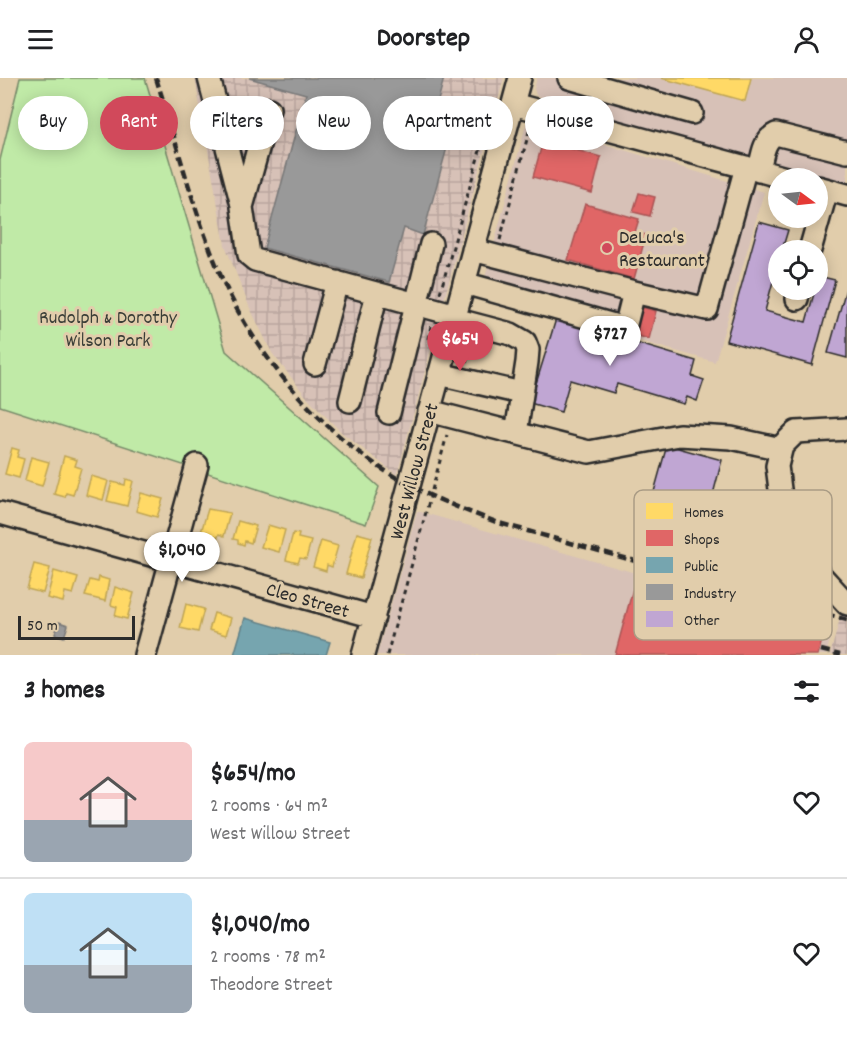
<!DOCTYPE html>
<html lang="en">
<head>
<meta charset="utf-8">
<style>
	body { margin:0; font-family:Dekko,sans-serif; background:#f6f6f6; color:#202124; height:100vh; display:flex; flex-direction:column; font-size:22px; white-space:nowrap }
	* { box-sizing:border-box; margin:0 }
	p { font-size:20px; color:#757577 }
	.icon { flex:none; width:33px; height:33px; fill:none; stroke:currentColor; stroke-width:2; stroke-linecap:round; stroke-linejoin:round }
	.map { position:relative; height:577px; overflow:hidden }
	.drawer { display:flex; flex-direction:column; background:#fff; flex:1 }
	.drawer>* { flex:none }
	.hud { position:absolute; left:18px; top:18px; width:812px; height:54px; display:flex; gap:12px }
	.needle { width:39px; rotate:105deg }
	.buttons { position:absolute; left:768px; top:90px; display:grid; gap:12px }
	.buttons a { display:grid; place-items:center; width:60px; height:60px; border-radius:50%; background:#fff; box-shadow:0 3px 15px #0003; font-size:30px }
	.scale { position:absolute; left:18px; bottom:15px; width:117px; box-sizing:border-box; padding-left:6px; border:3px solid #2b2b2b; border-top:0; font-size:16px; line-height:21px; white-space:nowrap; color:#2b2b2b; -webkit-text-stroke:4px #e1cdab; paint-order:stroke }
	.price { position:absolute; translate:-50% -51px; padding:0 14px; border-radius:21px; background:#fff; color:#222; font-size:20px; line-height:39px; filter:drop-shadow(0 2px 3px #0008) }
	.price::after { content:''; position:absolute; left:50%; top:36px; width:18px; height:14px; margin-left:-9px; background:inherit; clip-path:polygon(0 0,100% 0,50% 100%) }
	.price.active { background:#d1495b; color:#fff }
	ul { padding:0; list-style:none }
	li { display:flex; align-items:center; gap:18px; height:150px; padding:0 24px }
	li+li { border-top:2px solid #e0e0e0 }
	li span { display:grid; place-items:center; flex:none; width:168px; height:120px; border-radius:9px; color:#555 }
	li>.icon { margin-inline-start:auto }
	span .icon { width:72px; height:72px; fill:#fffc; stroke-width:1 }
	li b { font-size:26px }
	h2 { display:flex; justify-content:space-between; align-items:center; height:72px; padding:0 24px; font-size:26px }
	.pill { padding:0 21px; border-radius:27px; background:#fff; box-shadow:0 3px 15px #0003; font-size:21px; line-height:54px }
	.pill.active { background:#d1495b; color:#fff }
	header { display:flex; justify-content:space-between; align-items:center; height:78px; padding:0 24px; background:#fff; font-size:27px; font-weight:700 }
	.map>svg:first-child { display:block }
</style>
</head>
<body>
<header><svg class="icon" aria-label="menu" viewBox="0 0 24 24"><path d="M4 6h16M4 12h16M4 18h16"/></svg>Doorstep<svg class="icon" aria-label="person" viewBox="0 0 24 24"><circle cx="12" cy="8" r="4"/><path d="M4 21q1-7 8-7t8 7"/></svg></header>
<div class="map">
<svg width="847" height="577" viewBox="0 0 847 577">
	<defs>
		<pattern id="industrial-grid" width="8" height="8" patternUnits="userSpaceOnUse" patternTransform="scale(1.5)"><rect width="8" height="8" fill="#d7c1b7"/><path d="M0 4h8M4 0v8" fill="none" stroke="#b9a69e"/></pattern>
	</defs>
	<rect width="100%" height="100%" fill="#e1cdab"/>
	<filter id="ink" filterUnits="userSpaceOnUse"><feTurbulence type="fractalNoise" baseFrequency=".0167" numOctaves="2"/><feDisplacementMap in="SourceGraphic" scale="12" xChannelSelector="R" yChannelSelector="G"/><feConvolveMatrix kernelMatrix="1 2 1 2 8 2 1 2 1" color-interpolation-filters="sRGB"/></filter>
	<g filter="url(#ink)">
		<path fill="#d7c1b7" d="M537,0H847V106L551,24L536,17L534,11Z
			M527,43L764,114L715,284L480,218Z
			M417,433L833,551L826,577H377Z"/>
		<path fill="url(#industrial-grid)" d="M195,0H504L397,397L341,354L305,317L272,275L249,228L225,167Z
			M847,512V577H830L842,533Z"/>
		<path fill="#c0eaa7" stroke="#768a69" stroke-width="1.5" d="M20,0H145L226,273L379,409L366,446L0,328V82Z"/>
		<path fill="#ffd966" stroke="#bfa554" stroke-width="1.5" d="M661,0H751L745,23Z
			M12,370L19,372L17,379L24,381L19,400L5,396Z
			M64,378L77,382L75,388L81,390L73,417L66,415L65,419L54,416Z
			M31,379L49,384L42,408L25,403Z
			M91,398L108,403L103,422L86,417Z
			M126,401L133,403L127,428L107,423L112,404L125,407Z
			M141,415L163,421L157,439L136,433Z
			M208,431L230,435L224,458L219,456L218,459L201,454Z
			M238,443L256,448L251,465L245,463L244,467L238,465V462L233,461Z
			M268,447L285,452L279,474L261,469Z
			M293,455L299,456L298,460L311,463L306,481L300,480L298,485L286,482Z
			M357,455L372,459L361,500L346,496Z
			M321,463L338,468L332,489L327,487L326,493L313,489Z
			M34,486L50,490L43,515L27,511Z
			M54,493L78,500L73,516L65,514L63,524L47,520Z
			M99,499L109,502L105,523L85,518L90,502L98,504Z
			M115,509L134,515L127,541L115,538L117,529L111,527Z
			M186,526L204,531L198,554L180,550Z
			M214,535L231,540L226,557L209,552Z"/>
		<path fill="#e06666" stroke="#aa5454" stroke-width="1.5" d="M543,63L601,79L592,115L533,99Z
			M639,115L655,119L650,138L633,134Z
			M585,126L639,141L635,154L646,157L634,201L568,182Z
			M638,228L656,233L649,261L631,256Z
			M634,507L823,558L818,577H615Z"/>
		<path fill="#76a5af" stroke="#608087" stroke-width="1.5" d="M245,540L330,564L326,577H234Z"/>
		<path fill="#999" stroke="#787878" stroke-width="1.5" d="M249,0H444L434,38L454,44L423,157L404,150L389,204L264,170L306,16Z
			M59,544L68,547L64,559L55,556Z"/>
		<path fill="#c0a6d3" stroke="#2b2b2b" stroke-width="1.5" d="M759,144L788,152L782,172H778V185L765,233L806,244L815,212H818V198L835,202L812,287L726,263Z
			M847,207V280L828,275Z
			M556,241L696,283L692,298L704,302L697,323L687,319L684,326L617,306L614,315L570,302L561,334L530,325Z
			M667,367L722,382L705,447L649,432Z"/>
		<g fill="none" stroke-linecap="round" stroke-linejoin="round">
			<defs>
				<path id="minor" d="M209,0L242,127
					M569,0L692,35
					M513,26L786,100
					M269,31L242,129L249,177L255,182L456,237
					M759,93C762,80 763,62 776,56L847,74
					M818,109L847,117
					M473,172L634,214
					M810,172L827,112
					M464,205L625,250L634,214L707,231L746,89
					M797,221L799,212
					M454,241L511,256L525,264L528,272L527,284L516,355
					M315,286L337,204
					M439,296L521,315
					M350,323L377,215
					M429,333L589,374L679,357L731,360L781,371
					M389,335L431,166
					M847,351L796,354L782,368L777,388L781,419L814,490L847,526
					M0,435L374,539
					M145,577L197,387
					M363,577L520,0"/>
			</defs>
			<use href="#minor" stroke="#2b2b2b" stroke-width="26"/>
			<path stroke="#2b2b2b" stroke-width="3" stroke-dasharray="4.5 4.5" stroke-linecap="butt" d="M500,162L530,50
				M440,215L486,51
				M428,261L431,248
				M466,284L472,264
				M387,577L447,357"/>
			<use href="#minor" stroke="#e1cdab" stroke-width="21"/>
			<path stroke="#2b2b2b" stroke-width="4.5" stroke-dasharray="9 4.5" stroke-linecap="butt" d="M156,0C176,62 193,131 218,191C253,278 328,364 411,408C440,423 469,434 499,445L847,542
				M821,572L840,577"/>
		</g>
	</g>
	<circle fill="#d1495b" stroke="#e1cdab" stroke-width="2" cx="607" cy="170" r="6"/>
	<g text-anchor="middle" stroke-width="6" stroke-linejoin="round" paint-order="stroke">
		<g font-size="20" fill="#2b2b2b" stroke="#e1cdab" text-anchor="start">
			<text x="619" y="165">DeLuca's<tspan x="619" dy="23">Restaurant</tspan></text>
		</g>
		<g font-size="20" fill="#3a3e37" stroke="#e1cdab">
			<text x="108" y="245">Rudolph &amp; Dorothy<tspan x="108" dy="23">Wilson Park</tspan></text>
		</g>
		<g font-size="20" fill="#2b2b2b" stroke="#e1cdab">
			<text transform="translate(413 393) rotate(-75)" y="7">West Willow Street</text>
			<text transform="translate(308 521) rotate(16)" y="7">Cleo Street</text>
		</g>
	</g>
	<rect x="634" y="412" width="198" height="150" rx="9" fill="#e1cdab" stroke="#aa9c85" stroke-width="1.5"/>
	<rect x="646" y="425" width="27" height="16" fill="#ffd966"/>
	<rect x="646" y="452" width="27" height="16" fill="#e06666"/>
	<rect x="646" y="479" width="27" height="16" fill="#76a5af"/>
	<rect x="646" y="506" width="27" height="16" fill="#999"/>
	<rect x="646" y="533" width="27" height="16" fill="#c0a6d3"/>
	<g font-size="16" fill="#2b2b2b">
		<text x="684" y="439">Homes</text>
		<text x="684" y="466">Shops</text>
		<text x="684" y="493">Public</text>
		<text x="684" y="520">Industry</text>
		<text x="684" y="547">Other</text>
	</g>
</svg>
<div class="buttons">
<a><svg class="needle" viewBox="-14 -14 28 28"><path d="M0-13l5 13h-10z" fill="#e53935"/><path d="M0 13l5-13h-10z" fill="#757577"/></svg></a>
<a><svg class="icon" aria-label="locate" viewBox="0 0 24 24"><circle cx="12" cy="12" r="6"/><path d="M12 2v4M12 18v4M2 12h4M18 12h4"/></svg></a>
</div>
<div class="scale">50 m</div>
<b class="price" style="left:610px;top:289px">$727</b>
<b class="price active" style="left:460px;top:294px">$654</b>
<b class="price" style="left:182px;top:505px">$1,040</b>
<div class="hud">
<a class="pill">Buy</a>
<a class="pill active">Rent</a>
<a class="pill">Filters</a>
<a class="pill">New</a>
<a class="pill">Apartment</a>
<a class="pill">House</a>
</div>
</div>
<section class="drawer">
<h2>3 homes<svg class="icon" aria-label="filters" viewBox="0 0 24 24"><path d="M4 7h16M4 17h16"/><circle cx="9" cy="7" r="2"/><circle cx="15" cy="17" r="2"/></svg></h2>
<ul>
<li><span style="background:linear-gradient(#f6c9c9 65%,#9aa5b1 0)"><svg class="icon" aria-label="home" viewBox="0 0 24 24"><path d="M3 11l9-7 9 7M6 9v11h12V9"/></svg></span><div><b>$654/mo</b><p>2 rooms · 64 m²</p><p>West Willow Street</p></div><svg class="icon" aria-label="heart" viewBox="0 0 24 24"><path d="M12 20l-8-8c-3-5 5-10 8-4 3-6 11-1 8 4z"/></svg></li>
<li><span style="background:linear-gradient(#bfe0f5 60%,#9aa5b1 0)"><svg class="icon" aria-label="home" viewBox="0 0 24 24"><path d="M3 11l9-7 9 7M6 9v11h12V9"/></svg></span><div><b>$1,040/mo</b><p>2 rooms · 78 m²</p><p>Theodore Street</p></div><svg class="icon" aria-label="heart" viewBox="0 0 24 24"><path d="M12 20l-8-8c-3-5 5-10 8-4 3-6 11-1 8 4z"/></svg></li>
</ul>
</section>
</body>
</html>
